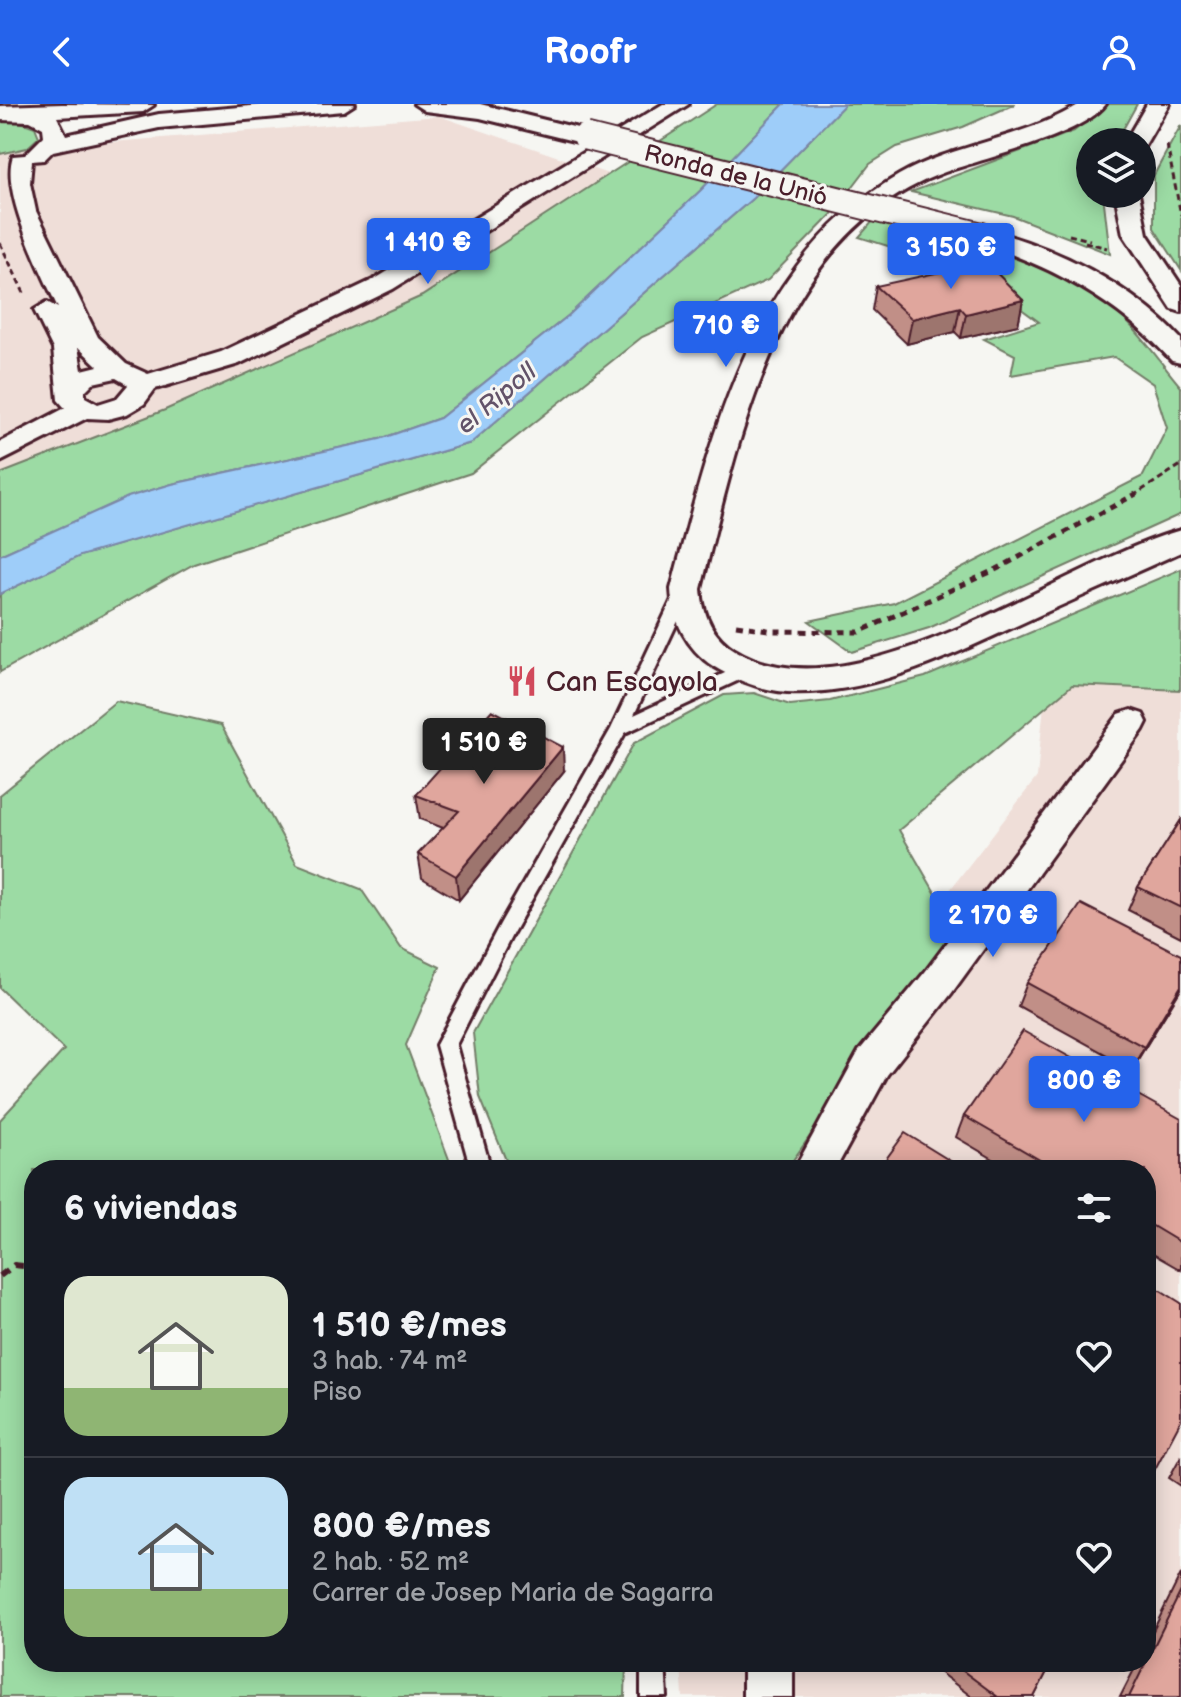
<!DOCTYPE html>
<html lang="es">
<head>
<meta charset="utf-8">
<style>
	body { margin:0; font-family:"Balsamiq Sans",sans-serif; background:#242831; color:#f1f3f6; height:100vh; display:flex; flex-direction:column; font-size:30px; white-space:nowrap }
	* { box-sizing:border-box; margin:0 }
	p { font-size:26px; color:#9ea1a6 }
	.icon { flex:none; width:44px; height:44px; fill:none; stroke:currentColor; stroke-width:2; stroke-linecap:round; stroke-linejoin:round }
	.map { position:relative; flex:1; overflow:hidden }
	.side { position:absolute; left:24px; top:1056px; width:1132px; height:512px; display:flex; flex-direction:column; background:#171b24; border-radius:32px; box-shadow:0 4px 20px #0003 }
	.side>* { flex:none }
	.fabs { position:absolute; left:1076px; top:24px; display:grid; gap:16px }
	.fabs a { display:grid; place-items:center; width:80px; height:80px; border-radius:50%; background:#171b24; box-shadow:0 4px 20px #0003; font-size:40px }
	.price { position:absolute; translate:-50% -68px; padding:0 18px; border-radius:8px; background:#2563eb; color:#fff; font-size:26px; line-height:52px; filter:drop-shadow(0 2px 4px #0008) }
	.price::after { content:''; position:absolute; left:50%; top:48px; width:24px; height:18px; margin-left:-12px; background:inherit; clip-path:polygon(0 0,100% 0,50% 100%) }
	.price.on { background:#222; color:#fff }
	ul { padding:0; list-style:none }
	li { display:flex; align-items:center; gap:24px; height:200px; padding:0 40px }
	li+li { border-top:2px solid #363941 }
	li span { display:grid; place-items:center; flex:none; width:224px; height:160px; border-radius:24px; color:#555 }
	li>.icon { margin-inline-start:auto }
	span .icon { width:96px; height:96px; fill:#fffc; stroke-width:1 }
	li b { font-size:34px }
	h2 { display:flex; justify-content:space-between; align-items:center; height:96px; padding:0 40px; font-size:34px }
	header { display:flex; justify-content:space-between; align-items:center; height:104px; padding:0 40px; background:#2563eb; color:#fff; font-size:36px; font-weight:800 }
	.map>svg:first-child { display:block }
</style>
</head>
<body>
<header><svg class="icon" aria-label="back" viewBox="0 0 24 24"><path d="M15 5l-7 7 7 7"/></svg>Roofr<svg class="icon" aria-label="person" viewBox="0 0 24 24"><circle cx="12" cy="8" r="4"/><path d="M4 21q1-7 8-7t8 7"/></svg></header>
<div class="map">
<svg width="1181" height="1593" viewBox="0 0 1181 1593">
	<rect width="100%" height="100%" fill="#f6f6f2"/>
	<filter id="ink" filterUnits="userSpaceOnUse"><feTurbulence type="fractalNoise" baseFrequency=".0125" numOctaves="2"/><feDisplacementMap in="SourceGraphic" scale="16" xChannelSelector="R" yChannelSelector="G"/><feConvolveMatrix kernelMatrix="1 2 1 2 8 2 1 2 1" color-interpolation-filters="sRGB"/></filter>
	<g filter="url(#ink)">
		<path fill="#efded8" d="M439,12L611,71L422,192L165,306L0,370V47Z
			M1181,501V1593H683L681,1558H1146V1066H734L1037,673L1046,579Z"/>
		<path fill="#9cdba4" stroke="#737d68" stroke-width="2" d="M717,0H784L701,86L569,211L440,314L380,335L172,380L129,393L0,451V370L165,306L422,192Z
			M845,0H1015L963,23L897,43L870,60L831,111L768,176L642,233L471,369L194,460L0,568V490L79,452L471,339L753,94Z
			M1107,0H1137L1116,38H1090V90H1103L1110,150L1013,112L911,88L1074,27Z
			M18,17L35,23L39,33L27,44L0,50V18Z
			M1181,21V166L1154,124V71Z
			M873,117C957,138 1055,154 1122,213C1144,233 1162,261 1181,283V410L929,524L852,548L809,517L894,499L1143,372L1167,324L1153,280L1114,253L1011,271L1015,251L984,235L1039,218L971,168L859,133Z
			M1181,465L1180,586L1072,581L899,726L956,825L786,1066H510L480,993L473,929L634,639L724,591L754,589L790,601L830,597L925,573Z
			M116,597L221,621L297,760L361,785L401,844L440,863L406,941L453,1066H34V1558H626L625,1593H0V1016L64,946L0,884V691Z"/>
		<path fill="#9ecdf9" stroke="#7c87a7" stroke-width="2" d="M784,0H845L753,94L471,339L80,452L0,490V451L128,393L172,380L380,335L440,314L569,211L701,86Z"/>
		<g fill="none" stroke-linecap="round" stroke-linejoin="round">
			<defs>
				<path id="lane" d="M684,482L692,487L634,611L738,563L744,561L752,567L750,571L625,629L513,829L456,941L491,1066H471L436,941L500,820L611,625L676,487Z
					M641,1558H665L667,1593H641Z"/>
				<path id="street" d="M62,0L154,1L143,8L57,13L66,31L159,10L273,0H355L344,7L159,24L53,47L44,56L32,57L30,79L36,107L98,233L126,260L148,270L221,248L375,175L663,0H689L393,185L239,260L155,285L144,300L127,310L108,315L87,314L0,358V338L65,304L58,296L53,245L34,206L47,198L58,204C42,169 0,88 13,52L25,51L44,32L43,24L30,17L0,16V2ZM78,243L98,262L82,266ZM116,274L128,281L117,294L98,300L85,293V287L93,279Z
					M414,0H480L594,28L597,33L586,40L480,14L425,7Z
					M1080,0H1106C1082,32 984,54 945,68C778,129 739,333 701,485C703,511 712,532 735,546C851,618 1063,458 1181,426V448C1135,469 1088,489 1042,510C964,545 875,593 787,588C760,586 736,576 713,562C687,545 672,516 671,485C711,333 751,155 899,71C956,39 1024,35 1080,0Z
					M1147,0H1169L1144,43L1142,38H1125Z
					M1115,90H1139L1147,130L1181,181V208L1172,205L1123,130Z
					M984,125C1057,143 1130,180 1181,235V259L1172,257C1117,196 1052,163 975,137L972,132Z
					M1131,606L1143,610L1147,618L1143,626L951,890L887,971L835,1066H794L859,947L925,868L1119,610Z
					M743,1558H793V1593H743Z"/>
			</defs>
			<use href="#lane" stroke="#4a1f2b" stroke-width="6"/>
			<use href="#street" stroke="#4a1f2b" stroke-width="6"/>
			<path stroke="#4a1f2b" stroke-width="3" stroke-dasharray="6 4" stroke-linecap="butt" d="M1167,41L1181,111
				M1069,131L1090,136
				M1085,138L1107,144
				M0,139L24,189
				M1133,392L1181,361"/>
			<path stroke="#4a1f2b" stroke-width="5" stroke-dasharray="7 6" stroke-linecap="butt" d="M736,521L774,527L859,528L997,465L1136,390"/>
			<path stroke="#4a1f2b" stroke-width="6" stroke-dasharray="10 7" stroke-linecap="butt" d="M0,1172L14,1161L34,1163"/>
			<use href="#lane" fill="#f6f6f2" fill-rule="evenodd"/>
			<use href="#street" fill="#f6f6f2" fill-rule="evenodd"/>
			<defs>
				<path id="street-bridge" d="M586,33L984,132"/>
			</defs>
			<use href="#street-bridge" stroke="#4a1f2b" stroke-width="29" stroke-linecap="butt"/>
			<use href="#street-bridge" stroke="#f6f6f2" stroke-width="25"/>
		</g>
		<path fill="#c18f87" stroke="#4a1f2b" stroke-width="2" d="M876,182L1023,196L1018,221L961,234L955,228L907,240L872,206Z
			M564,667L459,796L422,774L418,750L443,724L420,715L416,691Z
			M1181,716V833L1128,806L1138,783Z
			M1181,851V885L1132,965L1018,902L1027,879Z
			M964,1012L1181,1015V1166L1146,1146V1066H1012L956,1033Z
			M1181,1352V1382L1169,1374Z
			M1181,1470V1593H1120L1138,1558H1146V1541Z
			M926,1558H1052L1034,1593H972Z"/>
		<path fill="#9d746e" stroke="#4a1f2b" stroke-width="2" d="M1023,196L1018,221L961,234L966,210Z
			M960,203L955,228L907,240L912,215Z
			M563,643L564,667L459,796L456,772Z
			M1181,882V885L1132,965L1144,943Z"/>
		<path fill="#e0a69d" stroke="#4a1f2b" stroke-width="2" d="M986,158L1023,196L966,210L960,203L912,215L876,182Z
			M492,606L563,643L456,772L418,750L459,707L416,691Z
			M1181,716V804L1138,783Z
			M1081,800L1181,851V882L1144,943L1027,879Z
			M1023,927L1181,1015V1139L1146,1118V1066H1057L964,1012Z
			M905,1029L965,1066H878Z
			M1146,1177L1181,1199V1316L1146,1382Z
			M1181,1487V1593H1129L1146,1558Z
			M951,1558H1052L1034,1593H998Z"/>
	</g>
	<defs>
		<symbol id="restaurant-bare" viewBox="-9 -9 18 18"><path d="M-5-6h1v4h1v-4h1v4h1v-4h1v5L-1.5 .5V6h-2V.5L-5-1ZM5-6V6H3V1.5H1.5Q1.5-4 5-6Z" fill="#d1495b" stroke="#f6f6f2" stroke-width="2.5" paint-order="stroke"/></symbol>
	</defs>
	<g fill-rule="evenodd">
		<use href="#restaurant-bare" x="500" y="555" width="44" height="44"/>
	</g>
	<g text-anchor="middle" stroke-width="6" stroke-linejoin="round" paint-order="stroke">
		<g font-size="24" fill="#4a1f2b" stroke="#f6f6f2">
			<text transform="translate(736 71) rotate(14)" y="8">Ronda de la Unió</text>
		</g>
		<g font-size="26" font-style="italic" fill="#635369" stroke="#f6f6f2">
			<text transform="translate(496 294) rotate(-40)" y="9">el Ripoll</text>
		</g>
		<g font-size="28" fill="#4a1f2b" stroke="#f6f6f2" text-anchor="start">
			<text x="546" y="587">Can Escayola</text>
		</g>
	</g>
</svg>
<div class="fabs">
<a><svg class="icon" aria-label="layers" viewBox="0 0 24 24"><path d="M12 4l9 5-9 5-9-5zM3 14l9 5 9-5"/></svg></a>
</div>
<b class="price" style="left:428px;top:182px">1 410 €</b>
<b class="price" style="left:951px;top:187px">3 150 €</b>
<b class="price" style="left:726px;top:265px">710 €</b>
<b class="price on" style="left:484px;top:682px">1 510 €</b>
<b class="price" style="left:993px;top:855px">2 170 €</b>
<b class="price" style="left:1084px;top:1020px">800 €</b>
<section class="side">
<h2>6 viviendas<svg class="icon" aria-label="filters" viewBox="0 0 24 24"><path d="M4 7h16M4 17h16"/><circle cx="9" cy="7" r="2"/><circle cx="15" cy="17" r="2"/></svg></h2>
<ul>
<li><span style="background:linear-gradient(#dfe7d0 70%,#8fb573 0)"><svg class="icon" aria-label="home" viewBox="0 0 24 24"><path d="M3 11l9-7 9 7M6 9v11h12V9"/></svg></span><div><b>1 510 €/mes</b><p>3 hab. · 74 m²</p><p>Piso</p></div><svg class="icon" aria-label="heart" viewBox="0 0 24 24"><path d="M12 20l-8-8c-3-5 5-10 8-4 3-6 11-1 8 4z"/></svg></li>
<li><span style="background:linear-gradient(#bfe0f5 70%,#8fb573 0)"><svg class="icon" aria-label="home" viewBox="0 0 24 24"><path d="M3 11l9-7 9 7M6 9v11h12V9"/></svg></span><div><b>800 €/mes</b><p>2 hab. · 52 m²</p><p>Carrer de Josep Maria de Sagarra</p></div><svg class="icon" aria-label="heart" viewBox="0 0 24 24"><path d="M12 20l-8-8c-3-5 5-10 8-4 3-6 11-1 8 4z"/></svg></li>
</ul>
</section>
</div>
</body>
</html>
